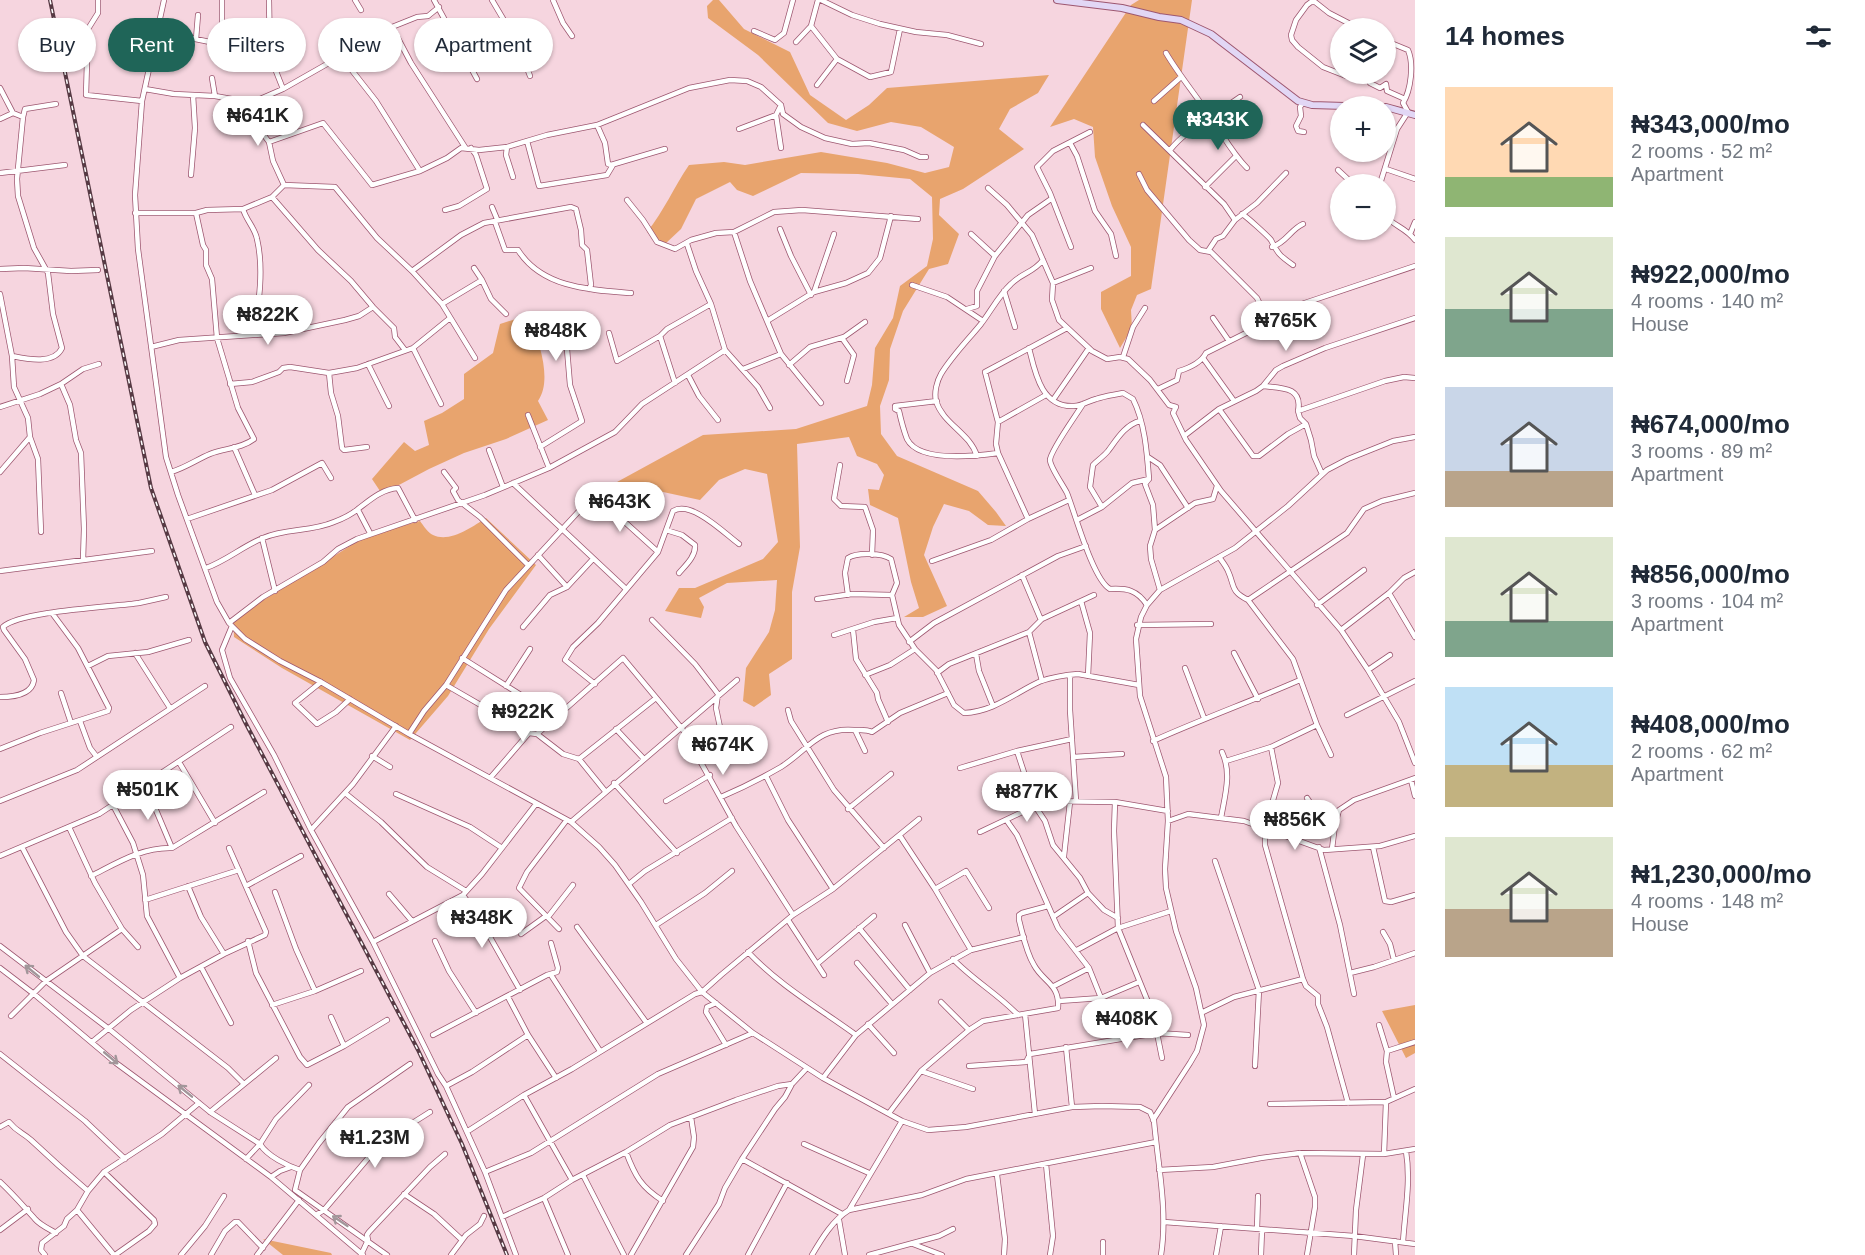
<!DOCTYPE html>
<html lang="en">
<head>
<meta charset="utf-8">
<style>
	body { margin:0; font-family:Helvetica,sans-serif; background:#f6f6f7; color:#1f2937; height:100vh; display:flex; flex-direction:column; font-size:22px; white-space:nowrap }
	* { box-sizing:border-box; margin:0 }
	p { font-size:20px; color:#747a83 }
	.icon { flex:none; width:33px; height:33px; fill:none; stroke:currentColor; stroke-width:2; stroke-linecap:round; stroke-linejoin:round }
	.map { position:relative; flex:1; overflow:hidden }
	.sheet { display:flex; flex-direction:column; background:#fff; width:450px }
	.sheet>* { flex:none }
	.hud { position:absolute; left:18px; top:18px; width:570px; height:54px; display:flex; gap:12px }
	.buttons { position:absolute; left:1330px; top:18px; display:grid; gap:12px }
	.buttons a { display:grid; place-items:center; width:66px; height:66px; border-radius:50%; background:#fff; box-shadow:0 2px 4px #0004; font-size:30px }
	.price { position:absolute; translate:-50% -51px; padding:0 14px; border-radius:21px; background:#fff; color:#222; font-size:20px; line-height:39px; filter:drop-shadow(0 2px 3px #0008) }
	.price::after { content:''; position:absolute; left:50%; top:36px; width:18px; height:14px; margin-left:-9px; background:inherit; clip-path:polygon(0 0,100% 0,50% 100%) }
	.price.current { background:#1f6558; color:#fff }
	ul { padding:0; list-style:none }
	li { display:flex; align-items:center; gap:18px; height:150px; padding:0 30px }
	li span { display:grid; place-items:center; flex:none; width:168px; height:120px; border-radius:0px; color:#555 }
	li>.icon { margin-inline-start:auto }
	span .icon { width:72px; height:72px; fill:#fffc; stroke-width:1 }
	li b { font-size:26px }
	h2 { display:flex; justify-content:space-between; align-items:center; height:72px; padding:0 30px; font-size:26px }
	.chip { padding:0 21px; border-radius:27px; background:#fff; box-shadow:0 2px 4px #0004; font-size:21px; line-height:54px }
	.chip.current { background:#1f6558; color:#fff }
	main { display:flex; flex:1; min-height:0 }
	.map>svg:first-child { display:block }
</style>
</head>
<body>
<main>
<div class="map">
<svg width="1415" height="1255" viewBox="0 0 1415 1255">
	<rect width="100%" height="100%" fill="#f6d5df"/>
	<path fill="#e8a46e" d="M713,0H719L744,29L790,52L810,95L846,120L869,105L887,88L1049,75L1038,93L1010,109L999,129L1024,149L963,189L940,199L939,215L959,234L948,264L929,269L903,311L890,349L889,380L880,406L881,434L897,456L978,491L996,512L1006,526L988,525L969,511L944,504L933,527L924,555L947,606L923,617H904L919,608L911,582L898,518L870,505L868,489L879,490L884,475L877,464L857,456L849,437L797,444L800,547L792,592V659L769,674L771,695L754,707L743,701L746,668L769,632L775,610L777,580L727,583L699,598L704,607L701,618L665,611L679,588H695L763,559L778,542L767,474L745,469L719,480L700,500L617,482L703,435L796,429L867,406L872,385L875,348L893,318L900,286L927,266L933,239L932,197L910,179L858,174L801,173L753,196L737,190L730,182L696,199L681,229L664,245L647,232C664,211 674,187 689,165L724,162L745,165L821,152L887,163L925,173L949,167L954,147L921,127L891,122L857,131L828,123L758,55L708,18L707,6Z
		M1139,0H1192L1151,289L1137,295L1131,310L1132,328L1120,348L1101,309V292L1131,276V247L1112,206L1095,157L1093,127L1074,119L1050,127L1131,5Z
		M519,318L532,324C540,345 552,381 538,401L548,420L506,439L464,453L429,469L382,494L372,479L404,442L415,451L429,445L424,421L442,413L464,399V374L493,353L500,324Z
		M486,518L536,565L489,629L448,696L410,740L282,668L234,637L233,619L366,536L420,521C423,525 428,533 433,535C450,543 472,527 486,518Z
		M1415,1005V1053L1406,1058L1382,1011Z
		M263,1239L331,1253L332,1255H283Z"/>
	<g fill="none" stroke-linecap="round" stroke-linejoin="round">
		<defs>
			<path id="minor" d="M98,0V13L88,29L86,95L142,101
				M164,0L142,101L135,195L138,249L166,457L178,495L217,602L229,623L245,639L280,661L321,682L409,734L571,822L599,847L615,865L641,902L676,959L702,992L753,1033L823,1078L902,1121L928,1130L966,1127L1072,1107L1102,1106L1140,1107L1150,1112L1154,1121C1158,1166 1168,1211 1161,1255
				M269,0L270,56L283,89
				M355,0L361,10
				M434,0L477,79
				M492,0L518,44L530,76
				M553,0L563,23L572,36
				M821,0L852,15L880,24L916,32L947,35L981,44
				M811,26L837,59L870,77L891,72L900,29
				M392,27L411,63L465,147
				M1358,28L1329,13L1315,2H1311L1307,5L1296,20L1291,35L1292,40L1298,47L1323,67L1346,76L1368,75L1370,83L1380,88L1386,84L1387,91L1405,99
				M156,31L210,42H222V0
				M754,31L775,40L784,33L793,0
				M196,39L198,15
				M796,42L811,26L818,0
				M1166,53C1179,75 1195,94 1209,115C1222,133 1231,152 1247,168
				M342,54L343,59L376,101L420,171
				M212,78L215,96
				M817,85L837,59
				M0,88L13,113
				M145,89L174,94L215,96L248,102L260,99L283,89L392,27L417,17L428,16L439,7
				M1154,101L1181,77
				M248,102L260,130L269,142L273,161L284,185
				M1303,103L1300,107L1301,116L1296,126L1298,131L1304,132
				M781,105L776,115L781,148
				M0,119L13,113L23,117L25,109L56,104
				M597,125L605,143L608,164L611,165L665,149
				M1143,125L1224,204L1235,220
				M739,129L776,115
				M527,141L539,186L607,175L613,165
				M269,142L323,123L372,185L420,171L447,158L461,148L479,150L507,147L547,135L597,125L689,88L730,80L747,81L761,87L781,105L783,114L801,127L825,138L852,144L869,143L904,150L920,157H926
				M1070,143L1077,156L1095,211L1111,234L1116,256
				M507,147L506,155L513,177
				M1170,150C1180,138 1190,129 1205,126L1211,117L1240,97
				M1386,169L1415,179
				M1338,170L1353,184
				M0,173L65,165
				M1139,174L1147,190L1189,240L1200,250L1211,252L1257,298L1267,319
				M191,175L195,128L193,95
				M1380,184L1397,129L1408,112L1403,103C1411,90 1414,64 1408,50L1386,41
				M1205,187L1235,157
				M988,188L1007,205L1032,235L1053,283L1052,300L1059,320L1092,351L1107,359L1120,357L1128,359L1150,380L1169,405L1176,407L1173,413L1186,440L1221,491L1341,630L1368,670L1399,722L1415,763
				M272,197L318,250L351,281L373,307L394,328L395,337L405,350
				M627,200L643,220L657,242L675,249L691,240L716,233L734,232L774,212L802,210L918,219
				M492,207L497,219L495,222L505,250H518C542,288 590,290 631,293
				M243,209C246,220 255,228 257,239C264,269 259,302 254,333
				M445,210L459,206L487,189L476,155L471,148
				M135,213H196L207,210L243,209L272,197L284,185L335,187L377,238L412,271L442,304L475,358
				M1242,214C1246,216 1269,237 1271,240C1278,254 1280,256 1293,265
				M1386,217C1395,226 1407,229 1415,240
				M780,229L791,256L811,295
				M734,232L750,281L781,354L821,403
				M971,234L995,256
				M1410,234L1415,222
				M687,244L696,271L711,304L725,350L758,387L770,408
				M1071,247L1050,193L1037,167L1053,151L1090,132
				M1272,247C1286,243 1291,229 1303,224
				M1208,251L1216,239L1223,236L1235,220L1257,203L1286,173
				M0,269L24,268L71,271L98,270
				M412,271L461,235L484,223L571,207L576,209L581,230L582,245L587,250L591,285L589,289
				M482,280L491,299L506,314
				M1053,283L1091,268
				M912,285L947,297L983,321
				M1004,291L1015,327
				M814,292L834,234
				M0,294L12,356L14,387L28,418L30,437L38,459L41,532
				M442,304L482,280L474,268
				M967,309L977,306V291L995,256L1028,215L1051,199
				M1213,318L1229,341
				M767,321L814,292L846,283L868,273L880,258L891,216
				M609,333L617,361L660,336
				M842,338L854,355L847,381
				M151,347L179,340L284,333L345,320L359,316L373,307
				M413,348L441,404
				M1029,348C1035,372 1041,408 1074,406C1082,406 1088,401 1096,399C1105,396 1114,395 1123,393L1133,399C1145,423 1147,453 1149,479L1145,484L1153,505L1155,530L1150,546L1151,559L1160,590
				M12,356C27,359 54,365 62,348L53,314L48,273L34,248L18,196L17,179L23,117
				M1123,357L1133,327L1145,308
				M1203,358L1234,401
				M368,364L389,406
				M789,365L810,347L844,337L865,322
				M743,369L781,354
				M329,373L331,393L338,416L342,448L344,450L367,447
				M688,375L699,396L718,420
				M675,383L660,336L667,329L711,304
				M230,384L252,382L279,372L283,368L290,367L329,373L357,368L413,348L450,318
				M1263,386C1280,388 1303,386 1298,411
				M1158,389L1177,380L1179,371C1189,368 1201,363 1206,353L1258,327L1271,315L1281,311L1415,266
				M1053,400L1089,348
				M937,401L895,406V409L899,411C901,420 904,431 907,439C919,463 976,456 998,453
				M1083,404C1077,414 1050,451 1050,460C1050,467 1063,485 1067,493C1075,513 1093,580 1110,589C1127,588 1137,590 1147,605
				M0,407L40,394L61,384
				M1219,409L1253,456H1259L1288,434L1306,424
				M528,415L549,468
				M998,422L1046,395
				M1184,436L1219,409L1256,391L1263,386L1276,370L1283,366L1325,348L1415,318
				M234,447L255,495
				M540,447L582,421L570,385L566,337
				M489,450L503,487
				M977,456C970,433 943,424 936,401C934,392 937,381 941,374C952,356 967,341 981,324C991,311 999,295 1011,284C1023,272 1033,273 1043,260
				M1148,457L1160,465L1188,508
				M840,465L834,499L841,506L865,507L873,530L872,555
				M0,472L30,437
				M171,472C185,468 196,460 210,454C224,448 241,449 254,439L238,408L217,338L212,279L206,265V250L203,245L196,213
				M444,472L456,488L453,491L458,500L480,517L528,565
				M1322,474L1314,456L1311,440L1306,424L1300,418L1298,411L1385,381L1404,377L1415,378
				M513,483L626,589
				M1102,507L1090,487L1093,465C1098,460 1104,456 1108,451C1117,439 1125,425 1140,421
				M358,510L370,533
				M187,519L272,490L322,463L331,478
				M1028,519L998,453L996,444L998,422L985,372L1067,328
				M1077,520L1102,507L1132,483L1149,479
				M666,530L682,535L695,545C696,556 686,565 679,573
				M1155,530L1195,503L1213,499L1217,486
				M262,538L275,591
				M538,555L567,587
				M1219,557C1222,561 1226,566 1228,571C1235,586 1230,591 1248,600L1293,659L1317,725L1331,755
				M83,560L84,529L81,453L76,440L70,405L61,384L83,369L99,364
				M932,561L991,540L1028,519L1069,500
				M206,568C226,561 243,546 263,538C286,528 311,532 334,522C342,519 352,514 358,509C370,500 382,489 398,488L415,520
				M0,571L152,551
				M1022,575L1041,620
				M1389,593L1415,637
				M848,595L845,573L848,558C857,552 882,553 891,559L897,583L892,595L899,625L915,649L936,670L954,705L964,713C994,712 1016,692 1041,681C1053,677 1066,675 1078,674L1139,685
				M817,599L852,594L892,595
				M1248,600L1347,533L1364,509L1382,501L1415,493
				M1081,601L1090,633L1088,676
				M1317,605L1364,570
				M652,620L695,664L715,690L718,694L716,708L721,732
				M229,623L263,597L323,562L338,549L357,539L485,495L549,468L615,432L642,404L725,350
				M1137,625L1211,624
				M232,626L222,650L230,678L274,755L311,830L373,942L438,1074L446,1086L485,1172L516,1255
				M523,627L550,595L567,587L593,559
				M853,630L856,659L877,693L878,699L888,722
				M1341,630L1389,593L1404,578L1415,572
				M1029,632L1042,681
				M834,635L874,622L897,618
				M909,642L934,623L1058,556L1086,546
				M135,653L170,708
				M1234,653L1258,699
				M976,654L979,671L993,706
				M462,658L556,717
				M88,666L108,656L148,652L189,640
				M1185,668L1204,718
				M1368,670L1390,655
				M937,673L949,664L1029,632L1042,619L1094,595
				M865,675L890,665L915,649
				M1070,675V710L1076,801
				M321,682L295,703L317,724L336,712L350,699
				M595,684L565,660L573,647L598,623L658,552L673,511C692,500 725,534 739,544
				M446,685L529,733L537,734L563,754L579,759L605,791
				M506,686L530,649
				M61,693L71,723
				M0,697C13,697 32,695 34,680L25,659L4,630L3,627C20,611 112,607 139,603C148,601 157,599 166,597
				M788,710L791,721L834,790L884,848
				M1347,715L1415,681
				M80,721L90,748L97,757
				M616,729L644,759
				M855,730L865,751
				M409,734L424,711L446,685L506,590L592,497L596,496L658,552
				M537,734L623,658L683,730L736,826L793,915
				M1153,741C1202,719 1252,701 1300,680
				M1271,747L1278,783L1265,828V845L1303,979L1306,986L1318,996V1004L1327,1027L1348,1103
				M0,749L40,733L108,711L109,708L78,648L52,613
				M1017,751L1035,806L1045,821L1053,845L1080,878L1088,893L1104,910L1118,918
				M372,756L390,767
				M1073,757L1122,754
				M579,759L656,698
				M1226,761L1271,747L1317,725
				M179,762L215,823
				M960,768L1017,751L1072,739
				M766,776L788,820L833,889
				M491,777L529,733
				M1411,780L1415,796
				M614,783L677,853
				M145,784L172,848
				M345,793L381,822L427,867L466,891
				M396,794L470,827L502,848
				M721,797C742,788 762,778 781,767C808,750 818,727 854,730C861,730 866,729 872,732L900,713L948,693
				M1307,798L1315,810L1335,825
				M0,801L77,770L205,686
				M666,801L710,775
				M1115,802L1114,831L1118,928L1150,1007L1154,1035
				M113,805L133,843L143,875L147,916L180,978
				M848,809L891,774
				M1221,818C1225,795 1232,773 1222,752
				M1007,821L1017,835L1058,928L1089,968L1054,986
				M1168,821L1188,814L1244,821L1324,850L1380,846L1415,836
				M571,822L737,680
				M311,830L353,784L396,726
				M980,832L1035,806L1040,801L1115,802L1168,811
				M900,836L935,889L971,950
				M22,847L66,932L83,956L228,1068L244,1084
				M1319,847L1340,925L1354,994
				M1373,847L1385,901L1391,902L1415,895
				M1332,849L1335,825L1339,810L1354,800L1415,778
				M0,856L99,814L231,727
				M1064,856L1070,802
				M1215,861L1259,990L1255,1066
				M91,876C117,863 142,847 172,848L264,792
				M629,884L645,871L732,818
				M188,886L201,917L224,954
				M246,886L301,856
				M935,889L966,871L989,908
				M275,892L296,949L315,991
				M389,894L412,921
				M463,895L482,923L520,990
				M145,900L239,870
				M548,917L573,885
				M1053,917L1088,893
				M788,920L824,975
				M656,925L705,893L732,871
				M905,925L930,973
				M577,927L646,1022
				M859,928L910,990
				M1118,928L1171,911
				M122,929L138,947
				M559,929L519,888L527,872L566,821
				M1383,932L1390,944L1394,960
				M521,934L546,916
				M248,941L256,973L300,1057L307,1065L344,1046L387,1020
				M435,941L449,971L476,1013
				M373,942L463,895L482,874L536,804
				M0,946L109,1029L210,1112L260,1144C267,1156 288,1166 300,1170L295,1190L387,1255
				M1077,950L1118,928
				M748,952C780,986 819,1008 856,1035
				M953,959C973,980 998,994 1018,1015
				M857,963L892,1004
				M817,964L874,916
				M201,967L231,1023
				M0,968L34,994L116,1063L271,1177L363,1255
				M1089,968L1101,998
				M1350,973L1374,967L1415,953
				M551,975L600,1051
				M508,997L528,1035L556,1078
				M1059,1001L1101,998L1139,982
				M941,1002L969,1030
				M716,1003L707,1007L706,1012L726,1045
				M272,1005L315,991L361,971
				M1203,1012L1234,997L1303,979
				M1025,1014L1035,1114
				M11,1016L46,981L122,929L95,883L69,827
				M331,1017L344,1046
				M868,1024L894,1053
				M1379,1025L1387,1051L1386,1062L1394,1098
				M1157,1033L1162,1058
				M433,1035L547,975L557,972L558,968L551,943
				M92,1042L131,1010L180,978L224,954L265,935L266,932L229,848
				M1066,1047L1072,1107
				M1387,1051L1415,1042
				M0,1054L85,1121L125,1159
				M969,1066L1026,1062L1030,1054L1157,1033L1188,1035
				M921,1071L973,1089
				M823,1078L856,1035L930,973L971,950L1024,937
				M446,1086L472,1072L528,1035
				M524,1095L572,1180
				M1270,1104L1386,1102L1415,1089
				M210,1112L276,1058
				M889,1113L921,1071L969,1030L983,1021L1058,1008C1060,984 1043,982 1034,965C1026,952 1023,935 1019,920V915L1022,913L1048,906
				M1153,1120L1190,1063L1197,1051L1204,1025L1196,988L1176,931L1166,888L1165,869L1168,821L1166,777L1140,696L1136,639L1141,617L1147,605L1160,590L1235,548L1288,506L1327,470L1348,459L1393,441L1415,437
				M0,1127L9,1122C17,1132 22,1132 31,1140C49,1157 68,1174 88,1191
				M468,1131L524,1095L572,1069L695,994L702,992L721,975L793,915L833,889L919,819
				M804,1144L869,1173
				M626,1152C635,1176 641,1187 663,1201
				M1300,1153L1315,1197V1207L1307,1255
				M1384,1154L1386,1102
				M246,1159L260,1144L276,1119L309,1085
				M742,1159L842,1214
				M1046,1164L1053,1236L1050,1255
				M300,1170L319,1143L348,1107L410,1064
				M1159,1170L1213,1167L1261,1158L1300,1153L1384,1154L1415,1149
				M104,1172L154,1220L155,1224L149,1231L115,1255
				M485,1172L531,1153L658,1074L753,1033
				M583,1175L624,1255
				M997,1175L1005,1239L1004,1255
				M271,1177L280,1171L291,1167
				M0,1182C13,1194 24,1207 35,1219C40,1225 49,1229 56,1233
				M404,1194L434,1214L462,1240
				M544,1198L568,1255
				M77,1210L114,1255
				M849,1210L922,1195L966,1179L1156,1142
				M316,1215L324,1210L381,1143L430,1112
				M502,1217L544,1198L572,1180L626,1152L670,1125L736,1100L778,1086L792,1084
				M839,1220L845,1255
				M1164,1222L1354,1236L1415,1244
				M1257,1229L1258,1196
				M0,1230L28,1209
				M1395,1241L1396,1255
				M1403,1242C1405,1211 1411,1182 1406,1151
				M913,1244L942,1255
				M45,1255L41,1250L42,1243L64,1226L67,1219L77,1210L88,1191L104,1172L162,1134L199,1103
				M181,1255L205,1226L224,1196
				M211,1255L225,1231L235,1222H238L263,1248
				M257,1255L299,1200
				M361,1255L368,1240L367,1235L369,1232L430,1167L445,1154
				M451,1255L466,1235L480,1224L484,1216
				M631,1255L693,1147L694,1137L691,1117
				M686,1255L719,1204L725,1188L742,1159L775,1109L785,1097L792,1084L806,1069
				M748,1255L787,1183
				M812,1255C822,1238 833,1220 849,1210L902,1121
				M869,1255L939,1236L953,1229
				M1103,1255V1242
				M1216,1255L1221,1226
				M1261,1255L1262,1230
				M1354,1255L1356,1210L1363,1155"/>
			<path id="secondary" d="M1057,0L1122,8L1159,17L1181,20L1211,34L1298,101L1312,105L1345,106
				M1386,107L1415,115"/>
		</defs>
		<use href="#minor" stroke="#9d5770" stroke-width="6"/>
		<use href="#secondary" stroke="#9d5770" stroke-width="8"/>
		<use href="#minor" stroke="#fff" stroke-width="4.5"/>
		<use href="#secondary" stroke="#e2d7f5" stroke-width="6"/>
		<defs>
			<path id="rail" d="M50,0L151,488L205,642L245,722L418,1050L462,1144L507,1255"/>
		</defs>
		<use href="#rail" stroke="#573a44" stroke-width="4"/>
		<use href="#rail" stroke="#fff" stroke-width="1.5" stroke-dasharray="4.5" stroke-linecap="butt"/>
	</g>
	<defs><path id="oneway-shaft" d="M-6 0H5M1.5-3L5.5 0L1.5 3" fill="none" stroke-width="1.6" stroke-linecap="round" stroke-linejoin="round" transform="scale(1.5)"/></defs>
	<g stroke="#a2969a">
		<use href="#oneway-shaft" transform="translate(32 971) rotate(-141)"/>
		<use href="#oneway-shaft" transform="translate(111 1058) rotate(40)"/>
		<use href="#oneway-shaft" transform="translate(185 1091) rotate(-141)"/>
		<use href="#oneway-shaft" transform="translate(340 1221) rotate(-146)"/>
	</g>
</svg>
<div class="buttons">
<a><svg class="icon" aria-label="layers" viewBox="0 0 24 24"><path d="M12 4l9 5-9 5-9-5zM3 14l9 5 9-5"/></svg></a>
<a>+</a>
<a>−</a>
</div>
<b class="price" style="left:258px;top:147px">₦641K</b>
<b class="price current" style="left:1218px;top:151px">₦343K</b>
<b class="price" style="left:268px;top:346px">₦822K</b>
<b class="price" style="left:1286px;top:352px">₦765K</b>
<b class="price" style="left:556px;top:362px">₦848K</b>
<b class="price" style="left:620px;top:533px">₦643K</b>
<b class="price" style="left:523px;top:743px">₦922K</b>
<b class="price" style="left:723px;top:776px">₦674K</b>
<b class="price" style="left:148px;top:821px">₦501K</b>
<b class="price" style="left:1027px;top:823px">₦877K</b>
<b class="price" style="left:1295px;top:851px">₦856K</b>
<b class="price" style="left:482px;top:949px">₦348K</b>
<b class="price" style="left:1127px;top:1050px">₦408K</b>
<b class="price" style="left:375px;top:1169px">₦1.23M</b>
<div class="hud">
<a class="chip">Buy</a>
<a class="chip current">Rent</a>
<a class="chip">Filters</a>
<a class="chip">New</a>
<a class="chip">Apartment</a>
</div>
</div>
<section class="sheet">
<h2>14 homes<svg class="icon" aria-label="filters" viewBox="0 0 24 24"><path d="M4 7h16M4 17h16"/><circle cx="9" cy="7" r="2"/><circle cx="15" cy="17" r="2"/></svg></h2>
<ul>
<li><span style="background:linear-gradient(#ffd9b3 75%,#8fb573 0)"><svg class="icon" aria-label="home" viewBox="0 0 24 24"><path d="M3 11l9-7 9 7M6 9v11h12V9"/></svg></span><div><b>₦343,000/mo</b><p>2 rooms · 52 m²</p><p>Apartment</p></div></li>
<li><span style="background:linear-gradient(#dfe7d0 60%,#7fa58c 0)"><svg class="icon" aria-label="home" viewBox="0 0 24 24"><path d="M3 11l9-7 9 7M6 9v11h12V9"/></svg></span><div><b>₦922,000/mo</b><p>4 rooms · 140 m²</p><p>House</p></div></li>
<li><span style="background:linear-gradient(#c9d6e8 70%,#b9a48a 0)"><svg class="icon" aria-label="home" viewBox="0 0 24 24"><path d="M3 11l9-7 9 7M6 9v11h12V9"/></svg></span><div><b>₦674,000/mo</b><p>3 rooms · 89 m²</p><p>Apartment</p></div></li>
<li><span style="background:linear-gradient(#dfe7d0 70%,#7fa58c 0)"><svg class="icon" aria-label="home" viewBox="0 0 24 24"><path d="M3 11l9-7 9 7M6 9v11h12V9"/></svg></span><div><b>₦856,000/mo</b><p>3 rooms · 104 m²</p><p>Apartment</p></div></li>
<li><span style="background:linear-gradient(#bfe0f5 65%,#c2b280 0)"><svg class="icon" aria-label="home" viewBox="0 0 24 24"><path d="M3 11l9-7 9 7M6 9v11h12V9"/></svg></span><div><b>₦408,000/mo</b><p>2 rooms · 62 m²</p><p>Apartment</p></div></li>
<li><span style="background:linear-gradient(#dfe7d0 60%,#b9a48a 0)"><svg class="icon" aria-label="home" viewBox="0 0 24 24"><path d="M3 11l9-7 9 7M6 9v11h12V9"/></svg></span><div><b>₦1,230,000/mo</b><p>4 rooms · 148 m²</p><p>House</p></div></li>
</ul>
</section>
</main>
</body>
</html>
